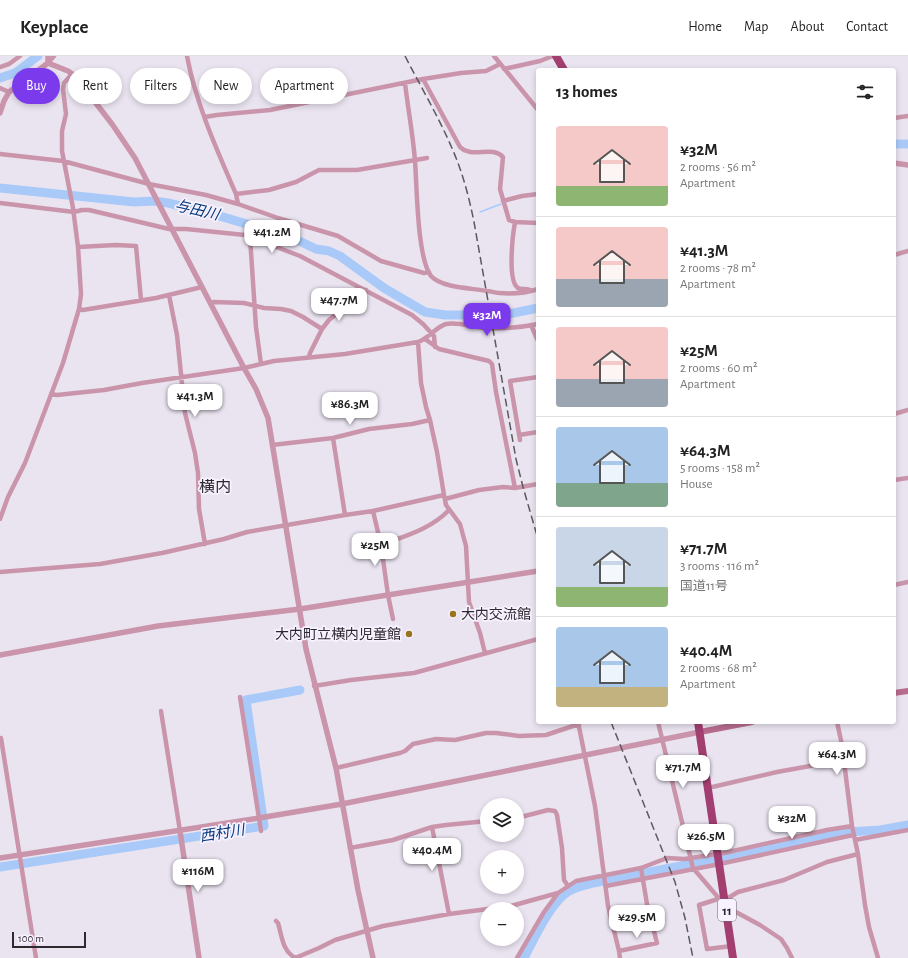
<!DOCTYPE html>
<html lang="en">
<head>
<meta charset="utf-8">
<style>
	body { margin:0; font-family:"Alegreya Sans","Noto Sans JP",sans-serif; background:#f6f6f6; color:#222; height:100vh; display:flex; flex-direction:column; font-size:15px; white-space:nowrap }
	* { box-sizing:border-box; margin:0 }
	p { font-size:13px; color:#767676 }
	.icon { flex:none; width:22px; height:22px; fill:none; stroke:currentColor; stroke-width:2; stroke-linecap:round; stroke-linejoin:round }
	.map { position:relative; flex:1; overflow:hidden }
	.side { position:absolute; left:536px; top:12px; width:360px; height:656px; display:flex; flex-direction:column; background:#fff; border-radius:4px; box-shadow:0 2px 6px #0003 }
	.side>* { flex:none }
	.banner { position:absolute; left:12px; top:12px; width:380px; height:36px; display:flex; gap:8px }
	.buttons { position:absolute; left:480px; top:742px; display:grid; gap:8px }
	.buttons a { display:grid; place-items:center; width:44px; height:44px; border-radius:50%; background:#fff; box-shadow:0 2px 6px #0003; font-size:20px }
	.scale { position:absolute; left:12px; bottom:10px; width:74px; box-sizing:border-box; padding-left:4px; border:2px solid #2c2a2f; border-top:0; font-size:11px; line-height:14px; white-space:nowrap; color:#2c2a2f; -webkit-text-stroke:3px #f8f1ff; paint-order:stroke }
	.price { position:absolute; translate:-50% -34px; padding:0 9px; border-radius:8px; background:#fff; color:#222; font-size:13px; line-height:26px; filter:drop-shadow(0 1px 2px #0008) }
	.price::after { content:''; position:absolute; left:50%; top:24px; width:12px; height:9px; margin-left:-6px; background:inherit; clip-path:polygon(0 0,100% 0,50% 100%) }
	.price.current { background:#7c3aed; color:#fff }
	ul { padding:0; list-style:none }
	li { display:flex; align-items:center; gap:12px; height:100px; padding:0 20px }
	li+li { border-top:1px solid #e0e0e0 }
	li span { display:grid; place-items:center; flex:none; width:112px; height:80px; border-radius:4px; color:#555 }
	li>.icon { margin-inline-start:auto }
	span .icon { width:48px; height:48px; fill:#fffc; stroke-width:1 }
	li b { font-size:17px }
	h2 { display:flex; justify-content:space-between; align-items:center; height:48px; padding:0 20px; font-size:17px }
	.chip { padding:0 14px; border-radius:18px; background:#fff; box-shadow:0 2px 6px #0003; font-size:14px; line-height:36px }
	.chip.current { background:#7c3aed; color:#fff }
	header { display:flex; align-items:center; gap:24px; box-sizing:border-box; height:56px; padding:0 20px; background:#fff; border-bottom:1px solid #e0e0e0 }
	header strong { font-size:19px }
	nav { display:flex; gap:22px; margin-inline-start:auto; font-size:14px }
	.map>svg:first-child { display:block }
</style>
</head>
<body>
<header>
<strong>Keyplace</strong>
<nav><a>Home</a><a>Map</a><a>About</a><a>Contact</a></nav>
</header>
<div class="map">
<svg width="908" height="902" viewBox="0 0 908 902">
	<rect width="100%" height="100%" fill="#eae4f1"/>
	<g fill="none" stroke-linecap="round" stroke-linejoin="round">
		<path stroke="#a9caf9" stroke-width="1.5" d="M480,156L501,148"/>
		<path stroke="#a9caf9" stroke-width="9" d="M0,22L15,17L38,0
			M894,88H908
			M0,132L134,146L154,145L168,147L206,156L291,181L316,193L329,195L340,200L384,232L425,256L445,259H464L484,262L504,259L538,252
			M0,811L264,770L246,644L300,634
			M524,902C534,883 550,847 569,835C576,831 585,829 593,827L727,801L848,776L880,774L908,769"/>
		<path stroke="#ca95ab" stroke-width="4.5" d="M187,0C196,48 217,94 236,138L238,148
			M494,0L538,54
			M48,7L54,0
			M0,11L9,8L20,0
			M504,13L540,5L553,0
			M423,23L460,91C472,103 492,89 503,101L500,133L509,164L515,166L538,167
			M405,27C408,53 413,79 415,105C417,130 417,202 431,220C442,232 471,232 487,235C491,235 494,237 499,237C511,238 526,237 538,233
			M0,32L9,36
			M205,61L217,59L270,54L423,23L461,17L486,15L500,8
			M894,62L908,60
			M0,98L63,105L149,128L206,139L238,148L278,162L338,180L381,205L424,217L429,216
			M236,138L269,134L296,126L319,114H357L427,102
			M503,145L522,140L538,138
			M0,147L74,156L82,154H89L169,173H186L245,179L300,200L412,259L423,268L434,280L435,291
			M515,166C513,177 507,225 518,232C521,234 526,232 530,234
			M250,181L256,271L261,308
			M78,191L116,189L136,190L141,244
			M894,199L908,195
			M169,239L177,279L185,357L195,397L198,417L199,453L205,488
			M211,247L214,246L244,247L264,252L281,253L291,255L303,261L322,273
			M79,253L83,254L156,242L202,231
			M531,269L538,285
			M425,283L439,293L489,305L492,308L496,336L515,432
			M418,286L421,327L426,351L430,364L437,396L444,439L446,449L460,468L466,490L469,546L480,577L485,597
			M309,301L310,297L322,273L329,264L366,234
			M51,338L57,339L104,334L142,327L244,312L274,305L345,298L418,286C429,282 436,271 446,268C459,265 473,272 486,272C502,273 523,271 538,268
			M894,358L908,354
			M519,379L538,376
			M333,382L345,459
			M520,384L510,325L538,321
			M272,389L333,382L369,373L412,368L430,364
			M894,424L908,422
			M445,443L479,434L503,431L515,432L538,428
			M373,455L381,489L388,539L393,563
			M0,463L8,441L25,407L63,307L79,253L81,238L78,191L73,152L62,95V75L66,58L63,33L64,27L72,18
			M381,489C405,480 431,473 449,454
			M0,516L100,508L162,497L224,483L247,476L345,459L373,455L444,439
			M894,529L908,526
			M314,630L351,624L414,617L538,583
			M240,641L261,775
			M161,655L180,775
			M578,666L595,750L608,850L619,895L657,887L647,848L641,812
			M658,666L693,812L722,846L734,855L760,869L781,883L787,892L792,902
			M837,666L842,689L852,770L858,798L865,849L869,871L878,902
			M1,682L36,902
			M336,712L400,697L405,695L413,688L436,683L455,684L486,677H496L519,680L546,679L579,668
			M708,732L777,716L843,704
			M517,762L548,754L555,755L557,759L562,792L564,824L568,830
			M432,771L449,858
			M855,784L908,774
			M350,792L393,784L432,771L446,769L487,765
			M606,830L715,809L853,779
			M718,843L699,849L707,893L732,890
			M726,847L728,842L738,836L784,824L827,806L858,798
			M276,865L278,867C282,880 282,894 295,902L319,892L335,884L383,870L449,858L511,850L558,837L576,825L641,812L667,802L684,803L724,797L827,774L852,770
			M619,895L620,902
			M517,902L544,856L558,837"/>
		<path stroke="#ca95ab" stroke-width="5.5" d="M48,7L68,15L75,20L112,68L135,102L244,312L256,333L268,362L306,593L336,712L358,834L373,902
			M0,57L4,45L9,36L48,7V0
			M894,107L908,109
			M0,599L158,570L300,553L538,515
			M180,775L199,902
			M0,802L259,762L342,748L700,676"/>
		<path stroke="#b86c8e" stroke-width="6" d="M894,637L908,635
			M700,676L752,666"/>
		<path stroke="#a23e70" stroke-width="8" d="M556,0L564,14
			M698,666L733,902"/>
		<path stroke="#5b585f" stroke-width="1.5" stroke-dasharray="8 4" stroke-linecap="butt" d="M405,0C423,35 444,70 458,107C465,126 470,146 474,166L516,403L523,431L538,483
			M611,666L675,826L685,862L693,902"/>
	</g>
	<g fill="#997520" stroke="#f8f1ff" stroke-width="1.5">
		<circle cx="453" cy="558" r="4"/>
		<circle cx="409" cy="578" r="4"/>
	</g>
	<g text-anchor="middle" stroke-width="3.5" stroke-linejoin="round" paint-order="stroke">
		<rect fill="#f8f1ff" stroke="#69666d" stroke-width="1" x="718" y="843" width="18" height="22" rx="3"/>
		<g font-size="13" font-weight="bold" fill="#2c2a2f">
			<text x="727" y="859">11</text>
		</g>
		<g font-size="14" fill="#2c2a2f" stroke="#f8f1ff" text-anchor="start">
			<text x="461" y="563">大内交流館</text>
			<text x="401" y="583" text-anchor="end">大内町立横内児童館</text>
		</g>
		<g font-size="15" font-style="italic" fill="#063a7c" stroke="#f8f1ff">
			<text transform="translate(197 154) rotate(13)" y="5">与田川</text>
			<text transform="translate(222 777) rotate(-9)" y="5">西村川</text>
		</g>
		<g font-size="16" fill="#2c2a2f" stroke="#f8f1ff">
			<text x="215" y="436">横内</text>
		</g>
	</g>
</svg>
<div class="buttons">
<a><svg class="icon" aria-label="layers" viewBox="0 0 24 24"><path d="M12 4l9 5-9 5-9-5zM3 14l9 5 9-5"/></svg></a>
<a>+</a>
<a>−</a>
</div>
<div class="scale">100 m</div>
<b class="price" style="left:272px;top:198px">¥41.2M</b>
<b class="price" style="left:339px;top:266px">¥47.7M</b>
<b class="price current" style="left:487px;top:281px">¥32M</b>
<b class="price" style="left:195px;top:362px">¥41.3M</b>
<b class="price" style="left:350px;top:370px">¥86.3M</b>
<b class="price" style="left:375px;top:511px">¥25M</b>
<b class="price" style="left:837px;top:720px">¥64.3M</b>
<b class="price" style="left:683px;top:733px">¥71.7M</b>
<b class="price" style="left:792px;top:784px">¥32M</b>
<b class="price" style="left:706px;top:802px">¥26.5M</b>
<b class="price" style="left:432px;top:816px">¥40.4M</b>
<b class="price" style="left:198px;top:837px">¥116M</b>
<b class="price" style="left:637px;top:883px">¥29.5M</b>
<div class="banner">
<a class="chip current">Buy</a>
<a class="chip">Rent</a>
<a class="chip">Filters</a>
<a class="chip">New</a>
<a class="chip">Apartment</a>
</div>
<section class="side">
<h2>13 homes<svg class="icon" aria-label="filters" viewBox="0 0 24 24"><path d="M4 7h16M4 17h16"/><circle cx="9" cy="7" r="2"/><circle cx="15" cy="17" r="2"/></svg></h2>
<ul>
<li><span style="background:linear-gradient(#f6c9c9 75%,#8fb573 0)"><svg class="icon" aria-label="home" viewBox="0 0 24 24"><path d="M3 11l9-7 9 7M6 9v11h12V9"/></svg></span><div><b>¥32M</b><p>2 rooms · 56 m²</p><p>Apartment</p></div></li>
<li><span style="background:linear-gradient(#f6c9c9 65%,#9aa5b1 0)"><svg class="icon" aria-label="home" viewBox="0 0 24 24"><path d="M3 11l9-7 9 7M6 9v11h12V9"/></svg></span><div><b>¥41.3M</b><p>2 rooms · 78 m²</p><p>Apartment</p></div></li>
<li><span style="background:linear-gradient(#f6c9c9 65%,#9aa5b1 0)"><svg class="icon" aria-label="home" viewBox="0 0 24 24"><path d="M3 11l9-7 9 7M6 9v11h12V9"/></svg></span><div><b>¥25M</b><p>2 rooms · 60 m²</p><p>Apartment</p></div></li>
<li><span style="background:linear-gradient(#a9c7e8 70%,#7fa58c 0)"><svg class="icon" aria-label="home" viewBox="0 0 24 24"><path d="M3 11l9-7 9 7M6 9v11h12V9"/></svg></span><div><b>¥64.3M</b><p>5 rooms · 158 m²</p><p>House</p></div></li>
<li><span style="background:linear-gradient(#c9d6e8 75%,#8fb573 0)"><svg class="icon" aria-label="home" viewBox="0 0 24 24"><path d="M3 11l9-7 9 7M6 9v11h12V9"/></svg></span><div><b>¥71.7M</b><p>3 rooms · 116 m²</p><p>国道11号</p></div></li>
<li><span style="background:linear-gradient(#a9c7e8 75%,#c2b280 0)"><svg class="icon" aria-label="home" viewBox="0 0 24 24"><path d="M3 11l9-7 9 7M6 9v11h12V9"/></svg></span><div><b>¥40.4M</b><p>2 rooms · 68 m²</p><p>Apartment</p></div></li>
</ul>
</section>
</div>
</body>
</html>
